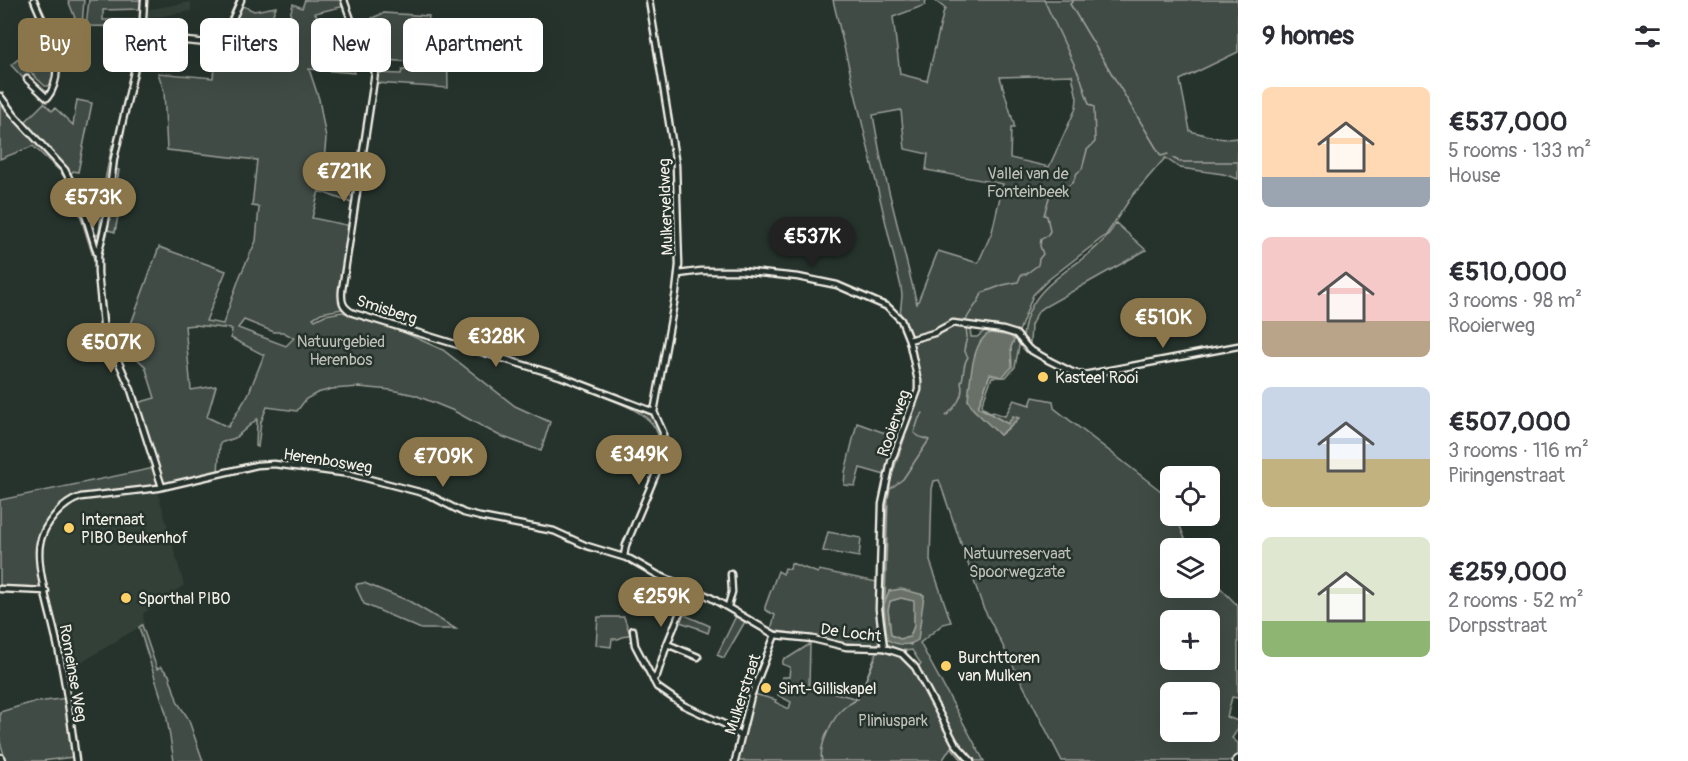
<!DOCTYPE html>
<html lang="en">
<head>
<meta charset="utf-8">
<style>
	body { margin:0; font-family:Pangolin,sans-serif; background:#f7f7f7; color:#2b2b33; height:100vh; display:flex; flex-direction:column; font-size:22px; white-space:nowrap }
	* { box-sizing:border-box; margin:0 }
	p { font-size:20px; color:#7c7c81 }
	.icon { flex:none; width:33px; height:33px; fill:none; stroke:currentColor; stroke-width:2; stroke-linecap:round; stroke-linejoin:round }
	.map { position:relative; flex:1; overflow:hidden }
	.side { display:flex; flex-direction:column; background:#fff; width:450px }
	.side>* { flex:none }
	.banner { position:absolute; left:18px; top:18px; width:570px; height:54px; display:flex; gap:12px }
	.tools { position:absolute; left:1160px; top:466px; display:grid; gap:12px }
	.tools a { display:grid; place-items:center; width:60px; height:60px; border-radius:9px; background:#fff; box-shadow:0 6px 24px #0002; font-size:30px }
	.price { position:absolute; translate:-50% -51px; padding:0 14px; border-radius:21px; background:#8a764a; color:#fff; font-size:20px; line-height:39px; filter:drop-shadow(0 2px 3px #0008) }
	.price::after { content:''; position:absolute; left:50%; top:36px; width:18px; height:14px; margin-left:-9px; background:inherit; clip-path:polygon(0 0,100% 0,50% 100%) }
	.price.active { background:#222; color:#fff }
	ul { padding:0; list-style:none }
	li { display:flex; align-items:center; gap:18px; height:150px; padding:0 24px }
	li span { display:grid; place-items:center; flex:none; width:168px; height:120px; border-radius:9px; color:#555 }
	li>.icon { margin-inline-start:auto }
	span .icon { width:72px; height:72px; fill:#fffc; stroke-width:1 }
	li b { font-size:26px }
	h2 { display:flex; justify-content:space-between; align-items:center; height:72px; padding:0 24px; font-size:26px }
	.tag { padding:0 21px; border-radius:9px; background:#fff; box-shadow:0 6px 24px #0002; font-size:21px; line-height:54px }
	.tag.active { background:#8a764a; color:#fff }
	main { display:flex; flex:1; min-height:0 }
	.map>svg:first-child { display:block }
</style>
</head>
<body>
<main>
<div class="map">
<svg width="1238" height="761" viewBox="0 0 1238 761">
	<rect width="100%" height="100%" fill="#26332d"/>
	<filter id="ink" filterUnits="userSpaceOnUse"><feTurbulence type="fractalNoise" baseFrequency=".0167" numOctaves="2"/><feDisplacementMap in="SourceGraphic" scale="12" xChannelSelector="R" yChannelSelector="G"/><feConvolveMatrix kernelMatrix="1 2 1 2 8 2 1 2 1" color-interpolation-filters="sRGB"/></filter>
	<g filter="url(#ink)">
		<path fill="#333f39" d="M191,2V11L145,19V10Z
			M157,489L184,585L143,614L144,624L66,672L43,571L42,541L46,531L62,511L79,499Z"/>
		<path fill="#414b45" stroke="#9a9e96" stroke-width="1.5" fill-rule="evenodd" d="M68,0H84L81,38L84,43L82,63L61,64L49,29L75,18Z
			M89,0H142L141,9L103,10V20H141V27L86,26Z
			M305,0H343L345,6L315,13L321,23L324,24L322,54H329L330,46L357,49L354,73L309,69L319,99L326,138L322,185L355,197L354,204L319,191L312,218L351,226L339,299L342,309L321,313L313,318L315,320L325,315L342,312L392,327L443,350L515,406L550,422L541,451L498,435L454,411L415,395L391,390L359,387L332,389L317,393L306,399L297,411L267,407L261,422L258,447L256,446L257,419L235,438L220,443L218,472L167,484L163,482L137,403L155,398L145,366L123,346L159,247L226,271L206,321L223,324L240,276L256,241L259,207L252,206L257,160L167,150L164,91L158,73L213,78L216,47L223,45L241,5L254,11L276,7L273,14L274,32L285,34L293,4L302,8ZM244,320L274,332H283L294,338L286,346L238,328ZM195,325L232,329L231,338L264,355L248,395L228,427L207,417L216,386L191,390L185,326Z
			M833,0H926L925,5L893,17L900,74L927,81L944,10L946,9L934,0H1238V52L1180,80L1190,131C1206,135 1222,141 1238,138V179L1223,174L1180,168L1165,158L1132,196L1106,235L1048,280L1033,295L1018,334C1006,332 962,321 953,322C937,325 927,338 908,336L900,315L902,296L901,287ZM1072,75L1077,98L1076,108L1049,167L1010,158L1011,128H1014V124L1000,77ZM901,110L905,149L928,154L926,170L1003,184L992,232L978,263L938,251L917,304L881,159L873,115Z
			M384,13L429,16L426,35L447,36L448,88L376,83L377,73L401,74L402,70H410L412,62L371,59L367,52L384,50L386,48L382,42L374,41L372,18Z
			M49,49C54,61 55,75 49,86H45L30,72L23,78L11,65L22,56L25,59Z
			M0,98L22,125L44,103L52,111L55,108L73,125L77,100L92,103L78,172L73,171L68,178L81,205L91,237L99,234L104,185L112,145H115L110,168L119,170L115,194L122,195L115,232L108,230L101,257H96L95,263L73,192L61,172L33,146L0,159Z
			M1116,223L1146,250L1039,310L1031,325L1030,343L1023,339C1026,275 1090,270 1116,223Z
			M951,325L970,327L971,337H977L987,329L1014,335L1020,341L1015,367L1006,377H992L982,404L983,408L992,413L993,412L1005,416L1014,400L1030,405L1033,397L1053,401L1054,408L1170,498V516H1176L1189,549H1170V588H1209V576L1238,606V698L1232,697L1227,717L1238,721V729L1232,738L1238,743V757L1234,761H1062L983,607L939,480L934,481L932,489L930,561L951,622L943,624L920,643L984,761H974L958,745L917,667L921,664L912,650C904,652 892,648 886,642L883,617L887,490L920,392L911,344L913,341ZM1014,340L1011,347V361L990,374L978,407L1008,424L1016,422L1000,435L968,400ZM889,591L924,596L911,645L887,639ZM1170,621H1209V660H1170ZM1170,693H1209V732H1170Z
			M565,379L651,412C671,435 661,458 651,482L650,481C679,419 638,411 590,391C582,388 570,384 565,379Z
			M857,423L899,438L885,475L860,468L855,486L844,485L845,472Z
			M154,468L158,481L156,486L69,501L42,529L39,539L38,565L42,587L0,586V500Z
			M828,532L861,538L859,557L823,551Z
			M791,563L818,573L819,570L877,582L879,636L878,644L853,645L816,637L771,630L775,615L765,610V607L778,571L783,574L785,568L790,569Z
			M364,583L409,601L456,629H421L364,604L356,587L357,584Z
			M901,598L915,601L914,626L910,637L900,639L891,635L888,610L890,601Z
			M680,613L710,626L708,633L698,629V628L677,621Z
			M737,614L746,620L724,658L717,655Z
			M598,617H624L630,634L618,639H612L611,647L596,645Z
			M142,625L157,669L161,667L169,675L178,703L188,718L203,761H174L166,713L139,627Z
			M810,644L809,686L858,699L877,651C891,653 900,654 911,664L952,745L966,761H963L951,747L942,761H738L754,694L776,700L775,702L789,709L791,702L778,695L782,677H789L790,667L782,664L784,658H788Z
			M67,698L73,757L42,761H6L0,742V712L30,703Z"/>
		<path fill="#676f68" stroke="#9fa39b" stroke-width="1.5" fill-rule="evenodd" d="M991,333L1010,336L1014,340L1011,347L1012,367L1002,377L990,374L978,407L1008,424L1013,416L1019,418L1000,435L973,409L968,400C970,383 972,338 991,333Z
			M901,589L924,595L918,640C909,646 896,646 887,639L884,605L889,591ZM901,598L914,601V626L910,637L900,639L891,635L888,610L890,601Z"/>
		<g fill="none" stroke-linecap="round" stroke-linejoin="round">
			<path stroke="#9fa39b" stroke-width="1.5" d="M1074,0L1070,4L1161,156L1168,154
				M1173,158L1180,162H1238
				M966,321C969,311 979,304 982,293L1003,285L1018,282L1021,275L1026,274L1038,265L1039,259L1043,254L1040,246L1041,239L1047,236L1050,231L1047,216L1044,215L1051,191L1056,187L1064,189L1073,182L1077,173L1082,169L1087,150L1095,142L1094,107L1089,104L1081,79L1044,0
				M946,416C955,407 965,396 961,383C965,374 962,365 968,357L964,350L967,337L966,328
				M885,601L888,498L890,489L903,479L929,440L920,437L914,433L919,418L923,413
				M822,761C818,746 833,716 846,706C850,703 854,703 857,698C864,686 869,672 875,659"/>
			<defs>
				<path id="minor" d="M144,0L142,37L114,159L106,220L98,255V273L103,324L108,338L131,390L162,487
					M344,0L359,42L370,60L375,73L342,290C341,301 342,307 353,313L560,376L654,412
					M649,0L676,165L679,265L676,292L654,412
					M142,37L219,44L223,41L241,0
					M27,79L47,98C70,69 46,30 34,0
					M0,96L15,116L65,170L82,204L97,253
					M679,274L701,271H741L798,277L837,285L888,307L901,320L909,340L918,381V390L891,462L882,504L879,609L884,648
					M909,340L934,333L953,323L1003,330L1016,334L1029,349L1050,361L1072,372L1084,375L1238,346
					M624,556L626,545L663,457V432L654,412
					M0,589L46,591
					M728,606L732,592L731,574
					M633,630L635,645L657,687L683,705L726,725L740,736
					M667,644L698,657
					M653,680L657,675L667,644L690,588
					M76,761C71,721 66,682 57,643C52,617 35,567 40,543C44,524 62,503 81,497L158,488L257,465L274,464L350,474L427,494L464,513L480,517L554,531L587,546L630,559L658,575L708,596L775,635L813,639L846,647L884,648L902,654L915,667L955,743L971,761
					M735,761L751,696L775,635"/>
				<path id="primary" d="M0,758L1,761
					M1237,761L1238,760"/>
			</defs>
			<use href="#minor" stroke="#f4f1e8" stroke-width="9"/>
			<use href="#primary" stroke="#f4f1e8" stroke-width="11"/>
			<use href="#minor" stroke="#26332d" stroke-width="4.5"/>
			<use href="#primary" stroke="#26332d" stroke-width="7"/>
		</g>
	</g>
	<g fill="#ffd166" stroke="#26332d" stroke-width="2">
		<circle cx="1043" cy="377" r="6"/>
		<circle cx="69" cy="528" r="6"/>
		<circle cx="126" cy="598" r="6"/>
		<circle cx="946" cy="666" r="6"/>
		<circle cx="766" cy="688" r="6"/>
	</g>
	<g text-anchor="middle" stroke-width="5" stroke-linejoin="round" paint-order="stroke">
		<g font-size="16" fill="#bebfb7" stroke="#26332d">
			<text x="1028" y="179">Vallei van de<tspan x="1028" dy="18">Fonteinbeek</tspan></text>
			<text x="341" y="347">Natuurgebied<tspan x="341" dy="18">Herenbos</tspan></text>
			<text x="1017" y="559">Natuurreservaat<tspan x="1017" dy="18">Spoorwegzate</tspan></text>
			<text x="893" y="726">Pliniuspark</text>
		</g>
		<g font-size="16" fill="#f4f1e8" stroke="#26332d">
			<text transform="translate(665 207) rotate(-92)" y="6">Mulkerveldweg</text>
			<text transform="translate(387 309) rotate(18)" y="6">Smisberg</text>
			<text transform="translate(893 423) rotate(-71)" y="6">Rooierweg</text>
			<text transform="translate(328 460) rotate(9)" y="6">Herenbosweg</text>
			<text transform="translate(851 632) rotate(7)" y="6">De Locht</text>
			<text transform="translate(74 673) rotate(80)" y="6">Romeinse Weg</text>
			<text transform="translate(742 694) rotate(-72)" y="6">Mulkerstraat</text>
		</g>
		<g font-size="16" fill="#f4f1e8" stroke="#26332d" text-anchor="start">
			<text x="1055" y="383">Kasteel Rooi</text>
			<text x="81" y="525">Internaat<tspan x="81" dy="18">PIBO Beukenhof</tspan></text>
			<text x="138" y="604">Sporthal PIBO</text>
			<text x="958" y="663">Burchttoren<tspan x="958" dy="18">van Mulken</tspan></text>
			<text x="778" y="694">Sint-Gilliskapel</text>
		</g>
	</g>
</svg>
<div class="tools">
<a><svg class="icon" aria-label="locate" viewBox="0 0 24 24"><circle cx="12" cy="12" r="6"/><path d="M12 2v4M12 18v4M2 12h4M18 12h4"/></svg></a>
<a><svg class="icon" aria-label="layers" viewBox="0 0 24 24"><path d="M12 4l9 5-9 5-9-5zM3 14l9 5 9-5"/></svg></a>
<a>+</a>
<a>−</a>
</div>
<b class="price" style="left:344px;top:203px">€721K</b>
<b class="price" style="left:93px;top:229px">€573K</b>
<b class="price active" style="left:812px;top:268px">€537K</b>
<b class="price" style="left:1163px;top:349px">€510K</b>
<b class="price" style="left:496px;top:368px">€328K</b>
<b class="price" style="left:111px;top:374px">€507K</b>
<b class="price" style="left:639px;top:486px">€349K</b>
<b class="price" style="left:443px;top:488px">€709K</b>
<b class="price" style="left:661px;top:628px">€259K</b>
<div class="banner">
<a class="tag active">Buy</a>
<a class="tag">Rent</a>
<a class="tag">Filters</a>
<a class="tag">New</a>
<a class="tag">Apartment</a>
</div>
</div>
<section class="side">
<h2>9 homes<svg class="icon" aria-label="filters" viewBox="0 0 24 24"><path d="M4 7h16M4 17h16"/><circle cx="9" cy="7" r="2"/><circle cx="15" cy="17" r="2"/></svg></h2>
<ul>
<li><span style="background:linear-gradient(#ffd9b3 75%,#9aa5b1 0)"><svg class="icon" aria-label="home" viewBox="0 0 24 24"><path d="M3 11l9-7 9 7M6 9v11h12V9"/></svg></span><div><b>€537,000</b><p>5 rooms · 133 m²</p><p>House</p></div></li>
<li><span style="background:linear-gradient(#f6c9c9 70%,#b9a48a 0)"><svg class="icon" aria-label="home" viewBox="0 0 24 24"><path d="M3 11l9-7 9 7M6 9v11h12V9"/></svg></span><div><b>€510,000</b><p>3 rooms · 98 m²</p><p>Rooierweg</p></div></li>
<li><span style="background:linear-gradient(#c9d6e8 60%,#c2b280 0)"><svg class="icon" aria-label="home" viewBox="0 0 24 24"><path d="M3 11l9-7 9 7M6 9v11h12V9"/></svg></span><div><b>€507,000</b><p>3 rooms · 116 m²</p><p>Piringenstraat</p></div></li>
<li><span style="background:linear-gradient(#dfe7d0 70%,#8fb573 0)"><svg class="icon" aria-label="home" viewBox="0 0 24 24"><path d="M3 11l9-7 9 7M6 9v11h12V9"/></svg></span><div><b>€259,000</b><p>2 rooms · 52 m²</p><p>Dorpsstraat</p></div></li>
</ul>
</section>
</main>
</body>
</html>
